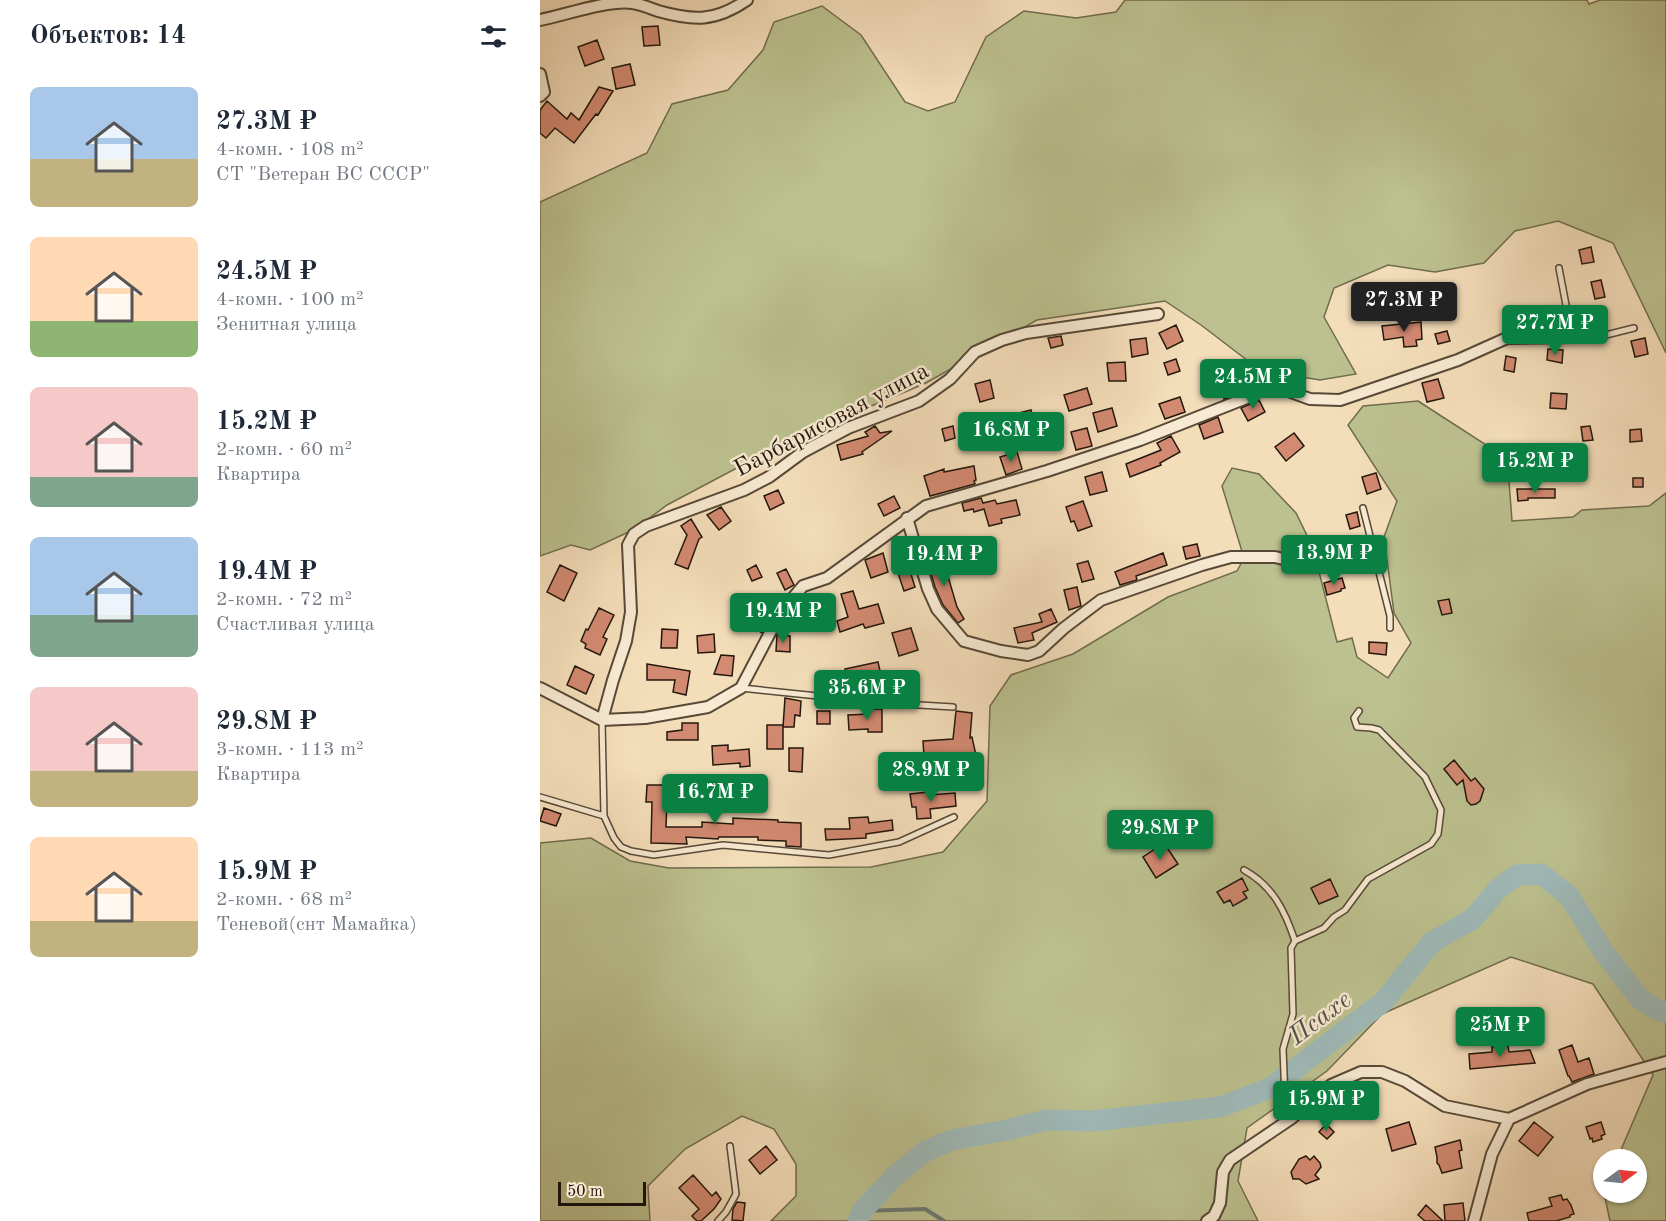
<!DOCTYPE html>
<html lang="ru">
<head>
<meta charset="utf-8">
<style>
	body { margin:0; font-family:"Old Standard TT",serif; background:#f2f2f3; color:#1f2937; height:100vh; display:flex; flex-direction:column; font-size:22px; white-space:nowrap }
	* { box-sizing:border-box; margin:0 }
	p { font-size:20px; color:#747a83 }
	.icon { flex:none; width:33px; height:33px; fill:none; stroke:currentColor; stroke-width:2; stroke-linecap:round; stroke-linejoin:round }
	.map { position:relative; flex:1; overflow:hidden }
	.details { display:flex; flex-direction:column; background:#fff; width:540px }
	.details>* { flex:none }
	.needle { width:39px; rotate:75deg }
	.controls { position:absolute; left:1053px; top:1149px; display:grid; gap:12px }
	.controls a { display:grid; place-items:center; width:54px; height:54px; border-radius:50%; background:#fff; box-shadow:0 2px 4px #0004; font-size:30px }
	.scale { position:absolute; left:18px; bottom:15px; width:88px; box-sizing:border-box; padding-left:6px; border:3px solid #23170c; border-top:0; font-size:16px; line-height:21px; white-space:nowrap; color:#23170c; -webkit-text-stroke:4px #f8ead2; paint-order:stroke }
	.price { position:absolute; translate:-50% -51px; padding:0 14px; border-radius:6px; background:#0b8043; color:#fff; font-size:20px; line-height:39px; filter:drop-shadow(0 2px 3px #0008) }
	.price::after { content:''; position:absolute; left:50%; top:36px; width:18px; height:14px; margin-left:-9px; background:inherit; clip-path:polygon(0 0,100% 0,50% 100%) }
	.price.on { background:#222; color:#fff }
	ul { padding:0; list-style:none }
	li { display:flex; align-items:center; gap:18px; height:150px; padding:0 30px }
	li span { display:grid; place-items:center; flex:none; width:168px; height:120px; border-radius:9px; color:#555 }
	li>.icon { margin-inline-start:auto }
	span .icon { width:72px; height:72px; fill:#fffc; stroke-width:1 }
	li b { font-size:26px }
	h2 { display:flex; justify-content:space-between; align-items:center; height:72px; padding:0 30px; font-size:26px }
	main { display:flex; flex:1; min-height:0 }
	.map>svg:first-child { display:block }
</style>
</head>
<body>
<main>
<section class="details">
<h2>Объектов: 14<svg class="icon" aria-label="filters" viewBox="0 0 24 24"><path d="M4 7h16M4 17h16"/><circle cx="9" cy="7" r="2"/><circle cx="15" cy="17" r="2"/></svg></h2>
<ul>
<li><span style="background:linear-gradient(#a9c7e8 60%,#c2b280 0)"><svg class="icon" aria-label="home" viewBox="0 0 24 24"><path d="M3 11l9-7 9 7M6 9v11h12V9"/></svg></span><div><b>27.3M ₽</b><p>4-комн. · 108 m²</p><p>СТ &quot;Ветеран ВС СССР&quot;</p></div></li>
<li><span style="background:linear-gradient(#ffd9b3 70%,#8fb573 0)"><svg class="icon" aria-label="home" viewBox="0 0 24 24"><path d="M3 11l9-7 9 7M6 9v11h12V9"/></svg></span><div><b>24.5M ₽</b><p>4-комн. · 100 m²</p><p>Зенитная улица</p></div></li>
<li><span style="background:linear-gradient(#f6c9c9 75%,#7fa58c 0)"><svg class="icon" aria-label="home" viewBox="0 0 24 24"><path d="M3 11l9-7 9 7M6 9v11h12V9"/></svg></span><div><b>15.2M ₽</b><p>2-комн. · 60 m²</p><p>Квартира</p></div></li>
<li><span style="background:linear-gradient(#a9c7e8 65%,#7fa58c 0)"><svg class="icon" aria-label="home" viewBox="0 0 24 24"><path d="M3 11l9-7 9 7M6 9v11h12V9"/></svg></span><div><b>19.4M ₽</b><p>2-комн. · 72 m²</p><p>Счастливая улица</p></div></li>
<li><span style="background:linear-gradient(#f6c9c9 70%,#c2b280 0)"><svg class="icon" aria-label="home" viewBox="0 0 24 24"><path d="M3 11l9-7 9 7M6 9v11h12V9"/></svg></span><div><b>29.8M ₽</b><p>3-комн. · 113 m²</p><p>Квартира</p></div></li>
<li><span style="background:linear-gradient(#ffd9b3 70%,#c2b280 0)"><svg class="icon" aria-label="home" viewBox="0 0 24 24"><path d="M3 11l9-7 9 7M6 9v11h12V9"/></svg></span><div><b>15.9M ₽</b><p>2-комн. · 68 m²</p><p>Теневой(снт Мамайка)</p></div></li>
</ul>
</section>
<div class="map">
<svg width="1126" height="1221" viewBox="0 0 1126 1221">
	<rect width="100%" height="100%" fill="#f4deba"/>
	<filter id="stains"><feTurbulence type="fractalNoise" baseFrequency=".00333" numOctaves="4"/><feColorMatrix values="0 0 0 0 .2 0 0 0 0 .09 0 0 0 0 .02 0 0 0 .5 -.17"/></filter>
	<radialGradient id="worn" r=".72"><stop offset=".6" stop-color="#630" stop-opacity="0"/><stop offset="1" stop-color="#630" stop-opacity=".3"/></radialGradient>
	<path fill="#bcc18f" stroke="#706c4e" stroke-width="1.5" d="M585,0H1047L1049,4L1060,0H1126V353L1073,243L1018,221L975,231L944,263L895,272L848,265L794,288L784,317L816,374L780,380L720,370L661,325L625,301L497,320L386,383L246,442L127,505L95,529L50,550L31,545L0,556V202L107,153L132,104L188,90L223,50L234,22L282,6L321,35L365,102L388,111L415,102L446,37L484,11L536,18L576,12Z
		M878,401L951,448L968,468L972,521L1033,517L1042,510L1109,506L1126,493V1221H1070L1064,1193L1096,1192V1160L1077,1159L1113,1075L1053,984L971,957L842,1014L787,1071L707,1128L698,1181L718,1221H231L256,1196V1164L234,1129L202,1116L145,1149L108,1186L110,1221H0V843L51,838L90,861L129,868L331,867L403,852L447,801L450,706L471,675L533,654L628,597L697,571L704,558L682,486L692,468L719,474L756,513L778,558L779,572L797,642L812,638L817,657L848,678L871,643L854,613L844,537L857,501L808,425L823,406Z"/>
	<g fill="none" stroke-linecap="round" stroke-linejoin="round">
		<path stroke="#6d7974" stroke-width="4" d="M322,1211L385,1209L404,1221"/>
		<path stroke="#9fbab9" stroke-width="21" d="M318,1221L322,1211L355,1176L384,1152L412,1140L467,1130L506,1120L553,1121L680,1107L730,1088L844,1001L892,942L933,919L958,889L977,875L1001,874L1029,896L1063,951L1100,999L1118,1010L1126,1012"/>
	</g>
	<path fill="#d38a72" stroke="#23170c" stroke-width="1.5" d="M118,26L120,45L104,46L102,27Z
		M57,40L64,59L45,66L38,47Z
		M90,64L95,85L76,89L72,68Z
		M59,87L73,91L58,115L56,114L34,143L15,128L6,138L0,133V110L7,101L27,119L31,113L39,120Z
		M1051,247L1054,262L1042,264L1039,250Z
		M1061,280L1065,297L1055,299L1051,282Z
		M1003,308L1017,309L1016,325H1003Z
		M881,322L882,339L876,340L877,346L864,347L863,337L844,340L842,326Z
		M636,325L643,341L627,349L619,333Z
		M907,331L910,341L898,344L895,334Z
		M521,336L523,345L511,348L508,338Z
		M606,338L608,354L592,357L590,340Z
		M1105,338L1108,354L1095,357L1091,341Z
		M1008,349L1023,350L1022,363L1007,360Z
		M966,356L976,358L974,372L964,370Z
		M636,359L640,371L628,375L624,363Z
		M585,362L586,381H569L567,363Z
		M701,379L705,390L684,399L680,387Z
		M898,379L904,398L887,402L882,383Z
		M450,380L454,398L440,402L435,384Z
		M547,388L552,404L529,411L524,395Z
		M1011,393L1027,394L1026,409L1010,408Z
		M640,397L645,412L625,419L619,404Z
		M719,400L725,412L708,421L701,408Z
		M572,408L577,426L558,432L553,413Z
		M491,410L496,430L484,433L479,413Z
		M678,417L683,432L664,439L659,425Z
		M335,426L340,433L352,431L322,452L323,454L301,460L297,445L328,436L325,432Z
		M413,426L415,438L405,441L402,429Z
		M1050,426L1053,440L1043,441L1041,427Z
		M547,428L552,446L536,450L531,432Z
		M1101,429L1102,441L1090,442V430Z
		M754,433L764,446L746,461L735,447Z
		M631,436L640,452L620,463L621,465L590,477L586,464L621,450L617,443Z
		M477,452L482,469L466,475L460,457Z
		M434,466L436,480L434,481L435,484L390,496L384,476L404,469V472Z
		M562,472L567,491L550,495L545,477Z
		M836,473L841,489L827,494L822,477Z
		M1093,478H1103V487H1093Z
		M977,489H1015V498H988V500L978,501Z
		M238,490L244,503L230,510L224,496Z
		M354,496L360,508L344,516L338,504Z
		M441,498L443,503L455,500L457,504L476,500L480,515L461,519L462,523L449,526L444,509L434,512L433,509L424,511L422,503Z
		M543,501L552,526L538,531L534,521L531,522L526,507Z
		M181,507L191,521L179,530L167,515Z
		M817,512L820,526L810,529L806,515Z
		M151,519L162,537L159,539L148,569L135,564L147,535L141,526Z
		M435,540L437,552L424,555L421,543Z
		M657,544L660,556L646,559L643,547Z
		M343,553L348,572L331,578L325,560Z
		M623,553L627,565L596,576L597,580L580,585L575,572Z
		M402,556L417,607L424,619L418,623L403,605L395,587L387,560Z
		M367,561L375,587L364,591L355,564Z
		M548,561L554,579L542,582L537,564Z
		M20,565L37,573L24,601L7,592Z
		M216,565L222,577L212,581L207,570Z
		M246,569L254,585L245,590L237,573Z
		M802,578L805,588L801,589V591L787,595L784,583Z
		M537,587L541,606L529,610L524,590Z
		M313,591L319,609L338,604L344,623L325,628L323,624L300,632L297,621L308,617L301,594Z
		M277,597L283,618L261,625V627L249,631L247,618L266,612L263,602Z
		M909,599L912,613L902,615L898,601Z
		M59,608L74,615L63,637L67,639L60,655L45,648L46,644L41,641L46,629L48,630Z
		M511,609L517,622L492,633L494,640L478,643L474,628L502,622L499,614Z
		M225,613L230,616L222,633L210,625L215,616Z
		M371,628L378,650L359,656L352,633Z
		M122,629L138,630L137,648H121Z
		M174,634L175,652L158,653L157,636Z
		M237,635L250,636V652L236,651Z
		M829,642L847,643L846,655L829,653Z
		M181,655L194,656L192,676L174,674Z
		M338,662L342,680L327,683L325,673L308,679L305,669Z
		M107,664L150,671L146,695L133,692L135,680H107Z
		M35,666L54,675L46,694L27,685Z
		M245,698L261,701L260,716L255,715L254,727H243Z
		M327,709H342V732H328V729L309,730L308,715L328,714Z
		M277,711H290V724H277Z
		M416,711L432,713L430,738L432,737L437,760L417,763L416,755L384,757L383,741L413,739Z
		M142,723H158V740H127V732L142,730Z
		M227,725H243V749H227Z
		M188,745V751L209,749L210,766L200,767V763L173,765L172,746Z
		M249,748H263L262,772L249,771Z
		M914,760L931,781L935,778L944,789L940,801L936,804L931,805L927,801L923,780L917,785L904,769Z
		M107,785H133L132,802H127L126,827H162V822L193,824V818L238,820V822L261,823V847L246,846V841L218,840V837H179L178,839L146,837L147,844L111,843L112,802H106Z
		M388,792L389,795L415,793L416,806L390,809L391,818L377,819L376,807H372L370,794Z
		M4,808L21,814L16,826L0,821Z
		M328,817L329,823L352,820L353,830L326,834V838L286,840L285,829H310L309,818Z
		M626,846L638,864L616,878L603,857L618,847L620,850Z
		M702,878L708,890L703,892L707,898L693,906L690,900L684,903L677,892Z
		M790,879L798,896L779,904L771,888Z
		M1032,1045L1038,1062L1049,1058L1054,1074L1032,1082L1029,1076H1028L1019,1050Z
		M968,1046L969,1052L990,1050L995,1063L930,1069L929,1054L952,1052V1047Z
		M869,1122L876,1144L852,1151L846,1129Z
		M994,1122L1013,1137L998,1156L979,1141Z
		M1061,1122L1065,1134L1061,1136L1062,1139L1053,1142L1052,1138L1050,1139L1046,1127Z
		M786,1124L794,1132L787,1139L779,1132Z
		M920,1140L922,1150L919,1151L922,1168L902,1173L899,1165L897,1163V1157L895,1147Z
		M226,1146L237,1160L220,1174L209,1160Z
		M766,1156L770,1160L774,1156L780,1163L781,1167L775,1175L779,1179L766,1184L759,1179H753L751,1172L759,1159Z
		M153,1175L172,1196L176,1192L181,1199L174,1209L161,1221H157L152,1216L159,1209L139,1188Z
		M1021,1195L1023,1200L1027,1199L1031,1205L1034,1214L1030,1215V1217L1016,1221H989L987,1213L1012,1206L1009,1198Z
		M197,1202L205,1203L203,1221L192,1220L193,1209Z
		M923,1203L925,1221H905L904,1205Z
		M886,1205L903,1221H885L878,1215Z"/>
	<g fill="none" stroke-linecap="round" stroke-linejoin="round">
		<defs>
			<path id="lane" d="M1019,268L1032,337L1054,338L1094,328
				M823,508L850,616V628
				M201,688L346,703L413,707
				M62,720L64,816L74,838L81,847L91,851L114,855L183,845L289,855L359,842L414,817
				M0,797L64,816
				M704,870C733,886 745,911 755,941
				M746,1122L743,1049L753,1014L751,948L755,941L784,928L794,917L805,910L828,879L891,844L898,834L901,810L885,777L839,730L831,728L817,727L814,718L819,711
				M178,1221L186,1212L196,1194L190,1146"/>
			<path id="street" d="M0,20C25,15 67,0 92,3C100,4 110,8 118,11C154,21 175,22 207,0
				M0,74L4,92L0,96
				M367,518L388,589L397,609L424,641L461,651L488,655L499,651L524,628L561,600L662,565L691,557H735L771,566L783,565L833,549
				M0,688L62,720L105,718L168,707L201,688L241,612L263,586L287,578L386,506L507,471L600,440L714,395L721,386L729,384L770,399L800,400L918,360L967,338L1032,337
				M62,720L73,680L86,641L91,612L88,545L94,534L106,526L204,490L229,477L263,452L308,428L379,401L410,379L435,352L462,340L486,333L618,314
				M667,1221L674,1216L680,1203L683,1172L690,1160L752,1118L791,1085L821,1072H842L865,1081L905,1106L969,1119
				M934,1221L952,1154L969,1119L1047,1084L1126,1062"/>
		</defs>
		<use href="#lane" stroke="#574938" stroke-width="8"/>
		<use href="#street" stroke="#574938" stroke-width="14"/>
		<use href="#lane" stroke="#f8ead2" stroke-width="5"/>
		<use href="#street" stroke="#f8ead2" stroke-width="10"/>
	</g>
	<g text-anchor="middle" stroke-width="5" stroke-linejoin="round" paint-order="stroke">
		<g font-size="24" fill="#23170c" stroke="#f8ead2">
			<text transform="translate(291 419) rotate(-28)" y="8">Барбарисовая улица</text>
		</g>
		<g font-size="26" font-style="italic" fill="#4e5049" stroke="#f8ead2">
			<text transform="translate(779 1017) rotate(-37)" y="9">Псахе</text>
		</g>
	</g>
	<rect width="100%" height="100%" filter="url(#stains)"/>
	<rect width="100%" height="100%" fill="url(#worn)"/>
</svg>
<div class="controls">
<a><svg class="needle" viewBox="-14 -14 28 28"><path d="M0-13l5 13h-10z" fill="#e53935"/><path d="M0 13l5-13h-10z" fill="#747a83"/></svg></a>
</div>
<div class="scale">50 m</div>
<b class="price on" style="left:864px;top:333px">27.3M ₽</b>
<b class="price" style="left:1015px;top:356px">27.7M ₽</b>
<b class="price" style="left:713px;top:410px">24.5M ₽</b>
<b class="price" style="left:471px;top:463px">16.8M ₽</b>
<b class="price" style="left:995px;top:494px">15.2M ₽</b>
<b class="price" style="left:794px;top:586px">13.9M ₽</b>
<b class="price" style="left:404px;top:587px">19.4M ₽</b>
<b class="price" style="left:243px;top:644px">19.4M ₽</b>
<b class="price" style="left:327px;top:721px">35.6M ₽</b>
<b class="price" style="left:391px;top:803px">28.9M ₽</b>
<b class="price" style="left:175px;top:825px">16.7M ₽</b>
<b class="price" style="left:620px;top:861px">29.8M ₽</b>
<b class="price" style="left:960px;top:1058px">25M ₽</b>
<b class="price" style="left:786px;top:1132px">15.9M ₽</b>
</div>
</main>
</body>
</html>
